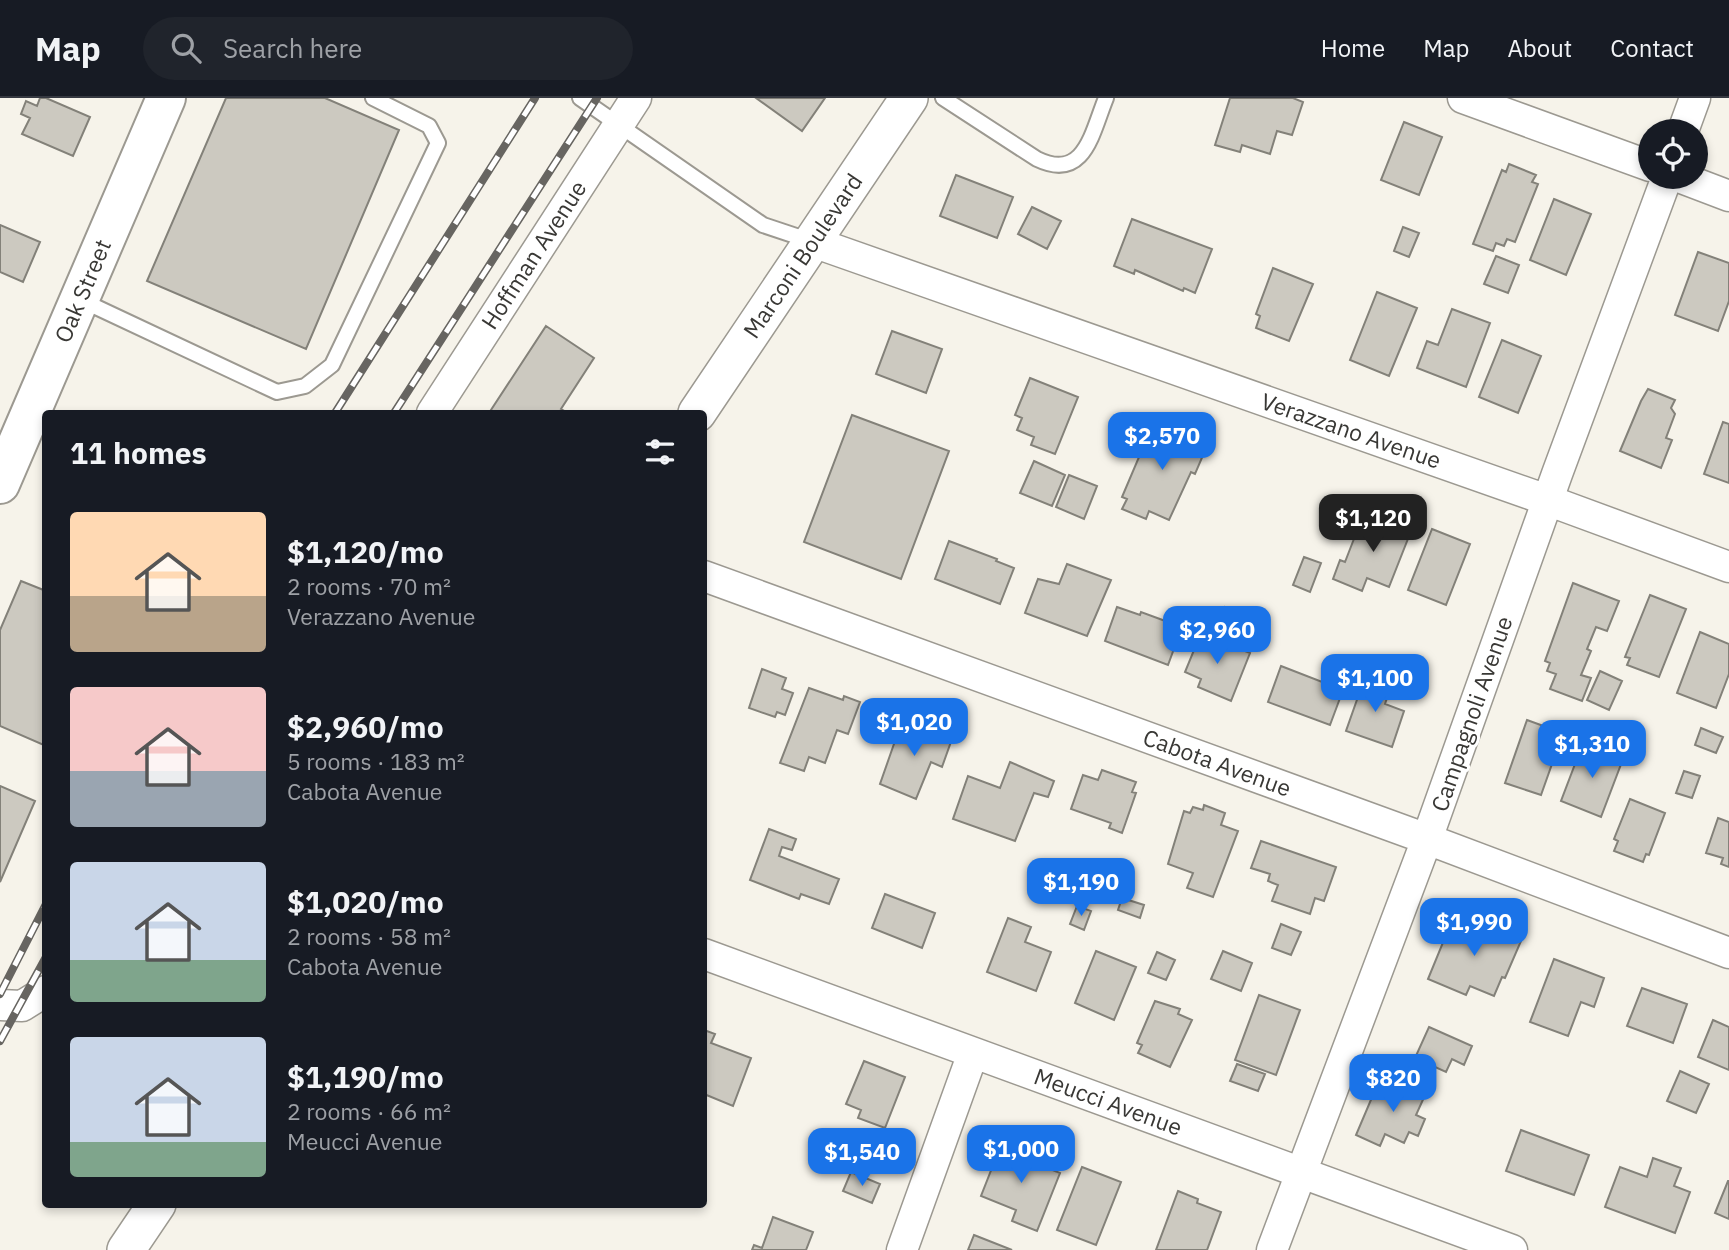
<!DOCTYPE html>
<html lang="en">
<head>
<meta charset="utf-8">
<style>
	body { margin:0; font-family:"IBM Plex Sans",sans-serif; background:#20242c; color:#f1f3f6; height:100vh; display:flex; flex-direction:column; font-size:26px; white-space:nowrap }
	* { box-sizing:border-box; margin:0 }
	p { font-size:23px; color:#9ea1a6 }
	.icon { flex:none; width:38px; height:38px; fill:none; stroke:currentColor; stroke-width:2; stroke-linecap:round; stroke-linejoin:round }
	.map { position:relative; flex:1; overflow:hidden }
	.sheet { position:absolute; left:42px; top:312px; width:665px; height:798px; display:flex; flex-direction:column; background:#171b24; border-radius:7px; box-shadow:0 4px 10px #0003 }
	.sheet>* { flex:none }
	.buttons { position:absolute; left:1638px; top:21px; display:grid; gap:14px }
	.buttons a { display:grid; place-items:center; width:70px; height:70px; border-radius:50%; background:#171b24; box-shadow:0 4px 10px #0003; font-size:35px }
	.price { position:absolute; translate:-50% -60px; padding:0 16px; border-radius:14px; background:#1a73e8; color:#fff; font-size:23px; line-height:46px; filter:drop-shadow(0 2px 4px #0008) }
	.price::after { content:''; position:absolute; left:50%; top:42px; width:21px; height:16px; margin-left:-10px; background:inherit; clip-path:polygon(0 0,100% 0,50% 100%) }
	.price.selected { background:#222; color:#fff }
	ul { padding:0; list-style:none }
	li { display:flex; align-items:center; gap:21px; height:175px; padding:0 28px }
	li span { display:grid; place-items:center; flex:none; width:196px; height:140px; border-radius:7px; color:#555 }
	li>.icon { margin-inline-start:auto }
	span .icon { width:84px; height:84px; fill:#fffc; stroke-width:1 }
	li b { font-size:30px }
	h2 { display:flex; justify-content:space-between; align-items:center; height:84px; padding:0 28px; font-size:30px }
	header { display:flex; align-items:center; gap:42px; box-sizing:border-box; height:98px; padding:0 35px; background:#171b24; border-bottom:2px solid #363941 }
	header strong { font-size:33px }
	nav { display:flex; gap:38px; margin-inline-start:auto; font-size:24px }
	.search { width:490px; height:63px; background:#20242c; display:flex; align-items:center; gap:18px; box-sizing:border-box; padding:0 24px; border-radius:38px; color:#9ea1a6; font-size:26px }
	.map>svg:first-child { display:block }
</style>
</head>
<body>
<header>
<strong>Map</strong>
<div class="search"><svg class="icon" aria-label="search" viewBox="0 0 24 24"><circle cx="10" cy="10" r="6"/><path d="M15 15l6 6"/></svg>Search here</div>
<nav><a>Home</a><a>Map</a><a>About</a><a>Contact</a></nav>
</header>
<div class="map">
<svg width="1729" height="1152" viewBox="0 0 1729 1152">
	<rect width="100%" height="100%" fill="#f6f3ea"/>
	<path fill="#ccc9c0" stroke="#838179" stroke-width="2" d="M40,0H46L90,19L73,58L22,36L30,20L21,16L26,3L37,8Z
		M226,0H325L399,32L306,251L147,183Z
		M756,0H825L802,33Z
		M1230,0H1293L1303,4L1292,37L1277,33L1270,56L1242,47L1240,54L1215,47Z
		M1404,24L1442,39L1419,97L1381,82Z
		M1509,66L1536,77L1532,84L1538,86L1515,144L1507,141L1504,148L1496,145L1493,153L1473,146L1502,72L1506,74Z
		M956,77L1013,99L997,140L940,118Z
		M1554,101L1591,116L1566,177L1530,162Z
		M1032,109L1061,123L1047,151L1018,136Z
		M1132,121L1212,151L1195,195L1184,190L1183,193L1135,172L1134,176L1114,168Z
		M0,127L40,144L23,184L0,174Z
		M1403,129L1419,135L1409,159L1394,153Z
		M1698,154L1729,165V203L1718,233L1675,217Z
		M1496,158L1519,167L1508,195L1484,186Z
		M1273,170L1313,186L1289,243L1256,230L1260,218L1256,216Z
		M1377,194L1417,210L1389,278L1350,262Z
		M1452,211L1490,225L1466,289L1417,270L1427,243L1438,247Z
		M546,228L594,260L561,311L568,315H489Z
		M892,233L942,251L926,295L876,276Z
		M1502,242L1541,258L1518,315L1479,299Z
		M1030,280L1078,299L1055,356L1031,347L1034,339L1017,332L1022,320L1015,317Z
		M1648,291L1675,302L1671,310L1675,316L1666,340L1672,342L1661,370L1620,353L1641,303Z
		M852,317L949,353L901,481L804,444Z
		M1723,324L1729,326V385L1704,376Z
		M1153,326L1180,338L1183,331L1199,338L1197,344L1207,348L1195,376L1191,374L1169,422L1149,413L1146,421L1122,411L1127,401L1122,399Z
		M1034,363L1065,377L1052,408L1020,395Z
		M1069,377L1097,388L1084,421L1056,409Z
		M1364,415L1411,433L1389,489L1367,480L1362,493L1333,481L1340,462L1345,464Z
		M1432,431L1470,446L1446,507L1408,492Z
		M949,443L997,461L996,463L1014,470L1000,506L935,481Z
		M1304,459L1321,465L1310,494L1293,487Z
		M1067,466L1111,482L1087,538L1025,515L1038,481L1059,486Z
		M21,483L46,493V648L0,628V532Z
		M1573,485L1619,503L1607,533L1596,529L1587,551L1591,553L1581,577L1591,580L1582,603L1550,591L1556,576L1547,573L1550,565L1545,563Z
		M1650,497L1686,511L1659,579L1627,567L1630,560L1625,559Z
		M1117,509L1140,517L1141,514L1168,524L1166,532L1179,537L1168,567L1105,543Z
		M1225,509L1261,524L1253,544L1217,529Z
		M1700,534L1729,546V576L1716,610L1677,595Z
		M1201,535L1250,555L1231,603L1198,589L1201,581L1185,574Z
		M1281,568L1343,592L1330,627L1268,604Z
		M762,571L786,580L782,591L793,595L785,617L777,614L775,619L749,610Z
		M1600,573L1622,583L1609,612L1587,602Z
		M1365,579L1391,588L1385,606L1404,613L1392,649L1346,633Z
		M809,590L843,602L844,598L860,604L848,636L837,632L825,665L809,659L804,673L780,665Z
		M1527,622L1563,635L1541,697L1505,685Z
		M902,623L938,636L939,633L953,638L942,669L931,664L916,701L880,686Z
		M1701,630L1723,639L1716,655L1695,647Z
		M1583,645L1623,661L1601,719L1561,703Z
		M1010,664L1054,683L1048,699L1034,695L1015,743L953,721L968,678L1000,690Z
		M1102,672L1136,684L1132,694L1136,695L1122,735L1109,730L1111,725L1071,711L1083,677L1098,682Z
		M1684,673L1700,678L1692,700L1676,695Z
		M0,688L35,703L0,784Z
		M1630,701L1665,715L1649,757L1646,756L1643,764L1614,753L1618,743L1614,741Z
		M1204,707L1225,715L1221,727L1238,733L1213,799L1187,790L1193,775L1168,766L1184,713L1190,715L1193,709L1203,712Z
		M1718,720L1729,724V769L1721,766L1723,760L1706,755Z
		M769,731L796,741L792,752L782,749L779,758L839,781L829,806L801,796L799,801L750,782Z
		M1261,743L1336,769L1324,803L1315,800L1310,816L1272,803L1278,787L1268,783L1270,776L1251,770Z
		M885,796L935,815L922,850L872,830Z
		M1122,800L1144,807L1140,820L1118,812Z
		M1077,808L1091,813L1084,832L1070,826Z
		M1008,820L1031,829L1025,844L1051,854L1036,893L987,874Z
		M1453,820L1484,833L1486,828L1521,843L1505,880L1502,879L1494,898L1470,888L1466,897L1428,881Z
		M1281,826L1301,834L1291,857L1272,850Z
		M1096,853L1136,869L1114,922L1075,905Z
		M1223,853L1252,865L1241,893L1211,881Z
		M1157,854L1175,862L1166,882L1148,875Z
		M1554,861L1604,880L1594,909L1581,904L1568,938L1530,924Z
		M1642,890L1687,906L1673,945L1627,928Z
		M1259,897L1300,912L1276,977L1235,962Z
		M1155,903L1180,911L1178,916L1192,922L1170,969L1138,955L1142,947L1137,945Z
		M1713,922L1729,929V972L1698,959Z
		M1429,929L1472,948L1464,967L1452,961L1446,974L1415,960Z
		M704,932L715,936L711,945L751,960L733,1008L704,996Z
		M864,963L905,979L885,1030L858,1020L861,1012L846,1006Z
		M1237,966L1265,976L1258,993L1230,983Z
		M1680,973L1709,986L1696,1015L1667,1003Z
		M1389,979L1426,995L1416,1017L1425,1021L1418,1038L1409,1034L1404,1045L1385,1036L1380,1048L1356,1037L1373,997L1380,999Z
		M1521,1032L1589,1057L1574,1097L1506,1073Z
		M1003,1042L1031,1053L1028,1062L1060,1075L1037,1133L1012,1123L1016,1112L981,1098Z
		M1653,1060L1681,1070L1674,1088L1690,1094L1675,1135L1605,1109L1620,1069L1647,1079Z
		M1082,1069L1121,1084L1096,1147L1057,1132Z
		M851,1074L880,1086L872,1105L843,1093Z
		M1728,1083H1729V1121L1715,1115Z
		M1178,1093L1198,1101L1197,1105L1221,1114L1207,1152H1156Z
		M773,1119L813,1134L806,1152H752L754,1147L762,1150Z
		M974,1137L1012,1152H968Z"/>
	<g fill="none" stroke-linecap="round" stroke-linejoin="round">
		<defs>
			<path id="service" d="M580,0L763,127L811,143
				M943,0L1037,61C1085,84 1092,34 1106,0
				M81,202L277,294L305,288L332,267L438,45L429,28L373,0"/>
			<path id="minor" d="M1463,0L1650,68
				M1683,33L1695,0
				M1679,79L1729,98
				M813,144L1547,402L1729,469
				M432,315L636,0
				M704,478L1427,741L1729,855
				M704,856L1512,1152
				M0,907L22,908L46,893
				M902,1152L973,955
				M1272,1152L1427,741L1557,376L1667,79"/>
			<path id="tertiary" d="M697,315L909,0
				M126,1152L157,1106"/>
			<path id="secondary" d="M0,386L166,0"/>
		</defs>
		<use href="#service" stroke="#9c9991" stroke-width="18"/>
		<use href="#minor" stroke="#9c9991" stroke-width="33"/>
		<use href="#tertiary" stroke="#9c9991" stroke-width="40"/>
		<use href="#secondary" stroke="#9c9991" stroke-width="42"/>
		<use href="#service" stroke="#fff" stroke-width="14"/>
		<use href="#minor" stroke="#fff" stroke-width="30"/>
		<use href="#tertiary" stroke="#fff" stroke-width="37"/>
		<use href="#secondary" stroke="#fff" stroke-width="38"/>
		<defs>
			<path id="rail" d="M335,315L535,0
				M394,315L597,0
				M0,896L46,806
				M0,943L46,859"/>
		</defs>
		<use href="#rail" stroke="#676561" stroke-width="8"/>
		<use href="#rail" stroke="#fff" stroke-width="5" stroke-dasharray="16" stroke-linecap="butt"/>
	</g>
	<g text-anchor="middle" stroke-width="6" stroke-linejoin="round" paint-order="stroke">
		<g font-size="23" fill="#393835" stroke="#fff">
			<text transform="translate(534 157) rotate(-57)" y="8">Hoffman Avenue</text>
			<text transform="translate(803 158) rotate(-56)" y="8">Marconi Boulevard</text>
			<text transform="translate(83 193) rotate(-67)" y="8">Oak Street</text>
			<text transform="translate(1351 333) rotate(19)" y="8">Verazzano Avenue</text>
			<text transform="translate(1472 616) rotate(-71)" y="8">Campagnoli Avenue</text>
			<text transform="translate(1217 665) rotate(20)" y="8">Cabota Avenue</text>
			<text transform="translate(1108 1004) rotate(20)" y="8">Meucci Avenue</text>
		</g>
	</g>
</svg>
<div class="buttons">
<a><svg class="icon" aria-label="locate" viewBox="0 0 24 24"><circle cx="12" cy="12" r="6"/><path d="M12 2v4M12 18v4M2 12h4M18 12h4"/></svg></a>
</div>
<b class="price" style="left:1162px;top:374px">$2,570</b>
<b class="price selected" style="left:1373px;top:456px">$1,120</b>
<b class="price" style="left:1217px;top:568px">$2,960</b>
<b class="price" style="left:1375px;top:616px">$1,100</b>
<b class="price" style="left:914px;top:660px">$1,020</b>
<b class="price" style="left:1592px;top:682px">$1,310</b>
<b class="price" style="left:1081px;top:820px">$1,190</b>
<b class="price" style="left:1474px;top:860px">$1,990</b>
<b class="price" style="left:1393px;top:1016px">$820</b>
<b class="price" style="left:1021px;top:1087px">$1,000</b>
<b class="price" style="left:862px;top:1090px">$1,540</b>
<section class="sheet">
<h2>11 homes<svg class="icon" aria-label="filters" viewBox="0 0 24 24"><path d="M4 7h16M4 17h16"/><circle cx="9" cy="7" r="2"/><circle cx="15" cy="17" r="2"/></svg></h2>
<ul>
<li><span style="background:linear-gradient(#ffd9b3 60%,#b9a48a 0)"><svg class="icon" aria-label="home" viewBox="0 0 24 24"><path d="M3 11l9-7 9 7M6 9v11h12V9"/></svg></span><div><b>$1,120/mo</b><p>2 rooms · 70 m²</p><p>Verazzano Avenue</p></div></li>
<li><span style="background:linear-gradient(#f6c9c9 60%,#9aa5b1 0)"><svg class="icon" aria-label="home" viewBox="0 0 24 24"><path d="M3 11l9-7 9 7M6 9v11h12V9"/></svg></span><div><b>$2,960/mo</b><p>5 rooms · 183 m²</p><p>Cabota Avenue</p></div></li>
<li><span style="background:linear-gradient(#c9d6e8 70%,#7fa58c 0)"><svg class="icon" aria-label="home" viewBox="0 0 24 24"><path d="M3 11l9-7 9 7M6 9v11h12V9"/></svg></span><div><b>$1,020/mo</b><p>2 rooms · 58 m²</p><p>Cabota Avenue</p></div></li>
<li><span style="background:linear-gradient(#c9d6e8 75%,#7fa58c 0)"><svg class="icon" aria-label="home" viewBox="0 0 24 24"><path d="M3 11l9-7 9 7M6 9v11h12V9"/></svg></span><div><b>$1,190/mo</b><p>2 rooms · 66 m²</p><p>Meucci Avenue</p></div></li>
</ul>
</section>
</div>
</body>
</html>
